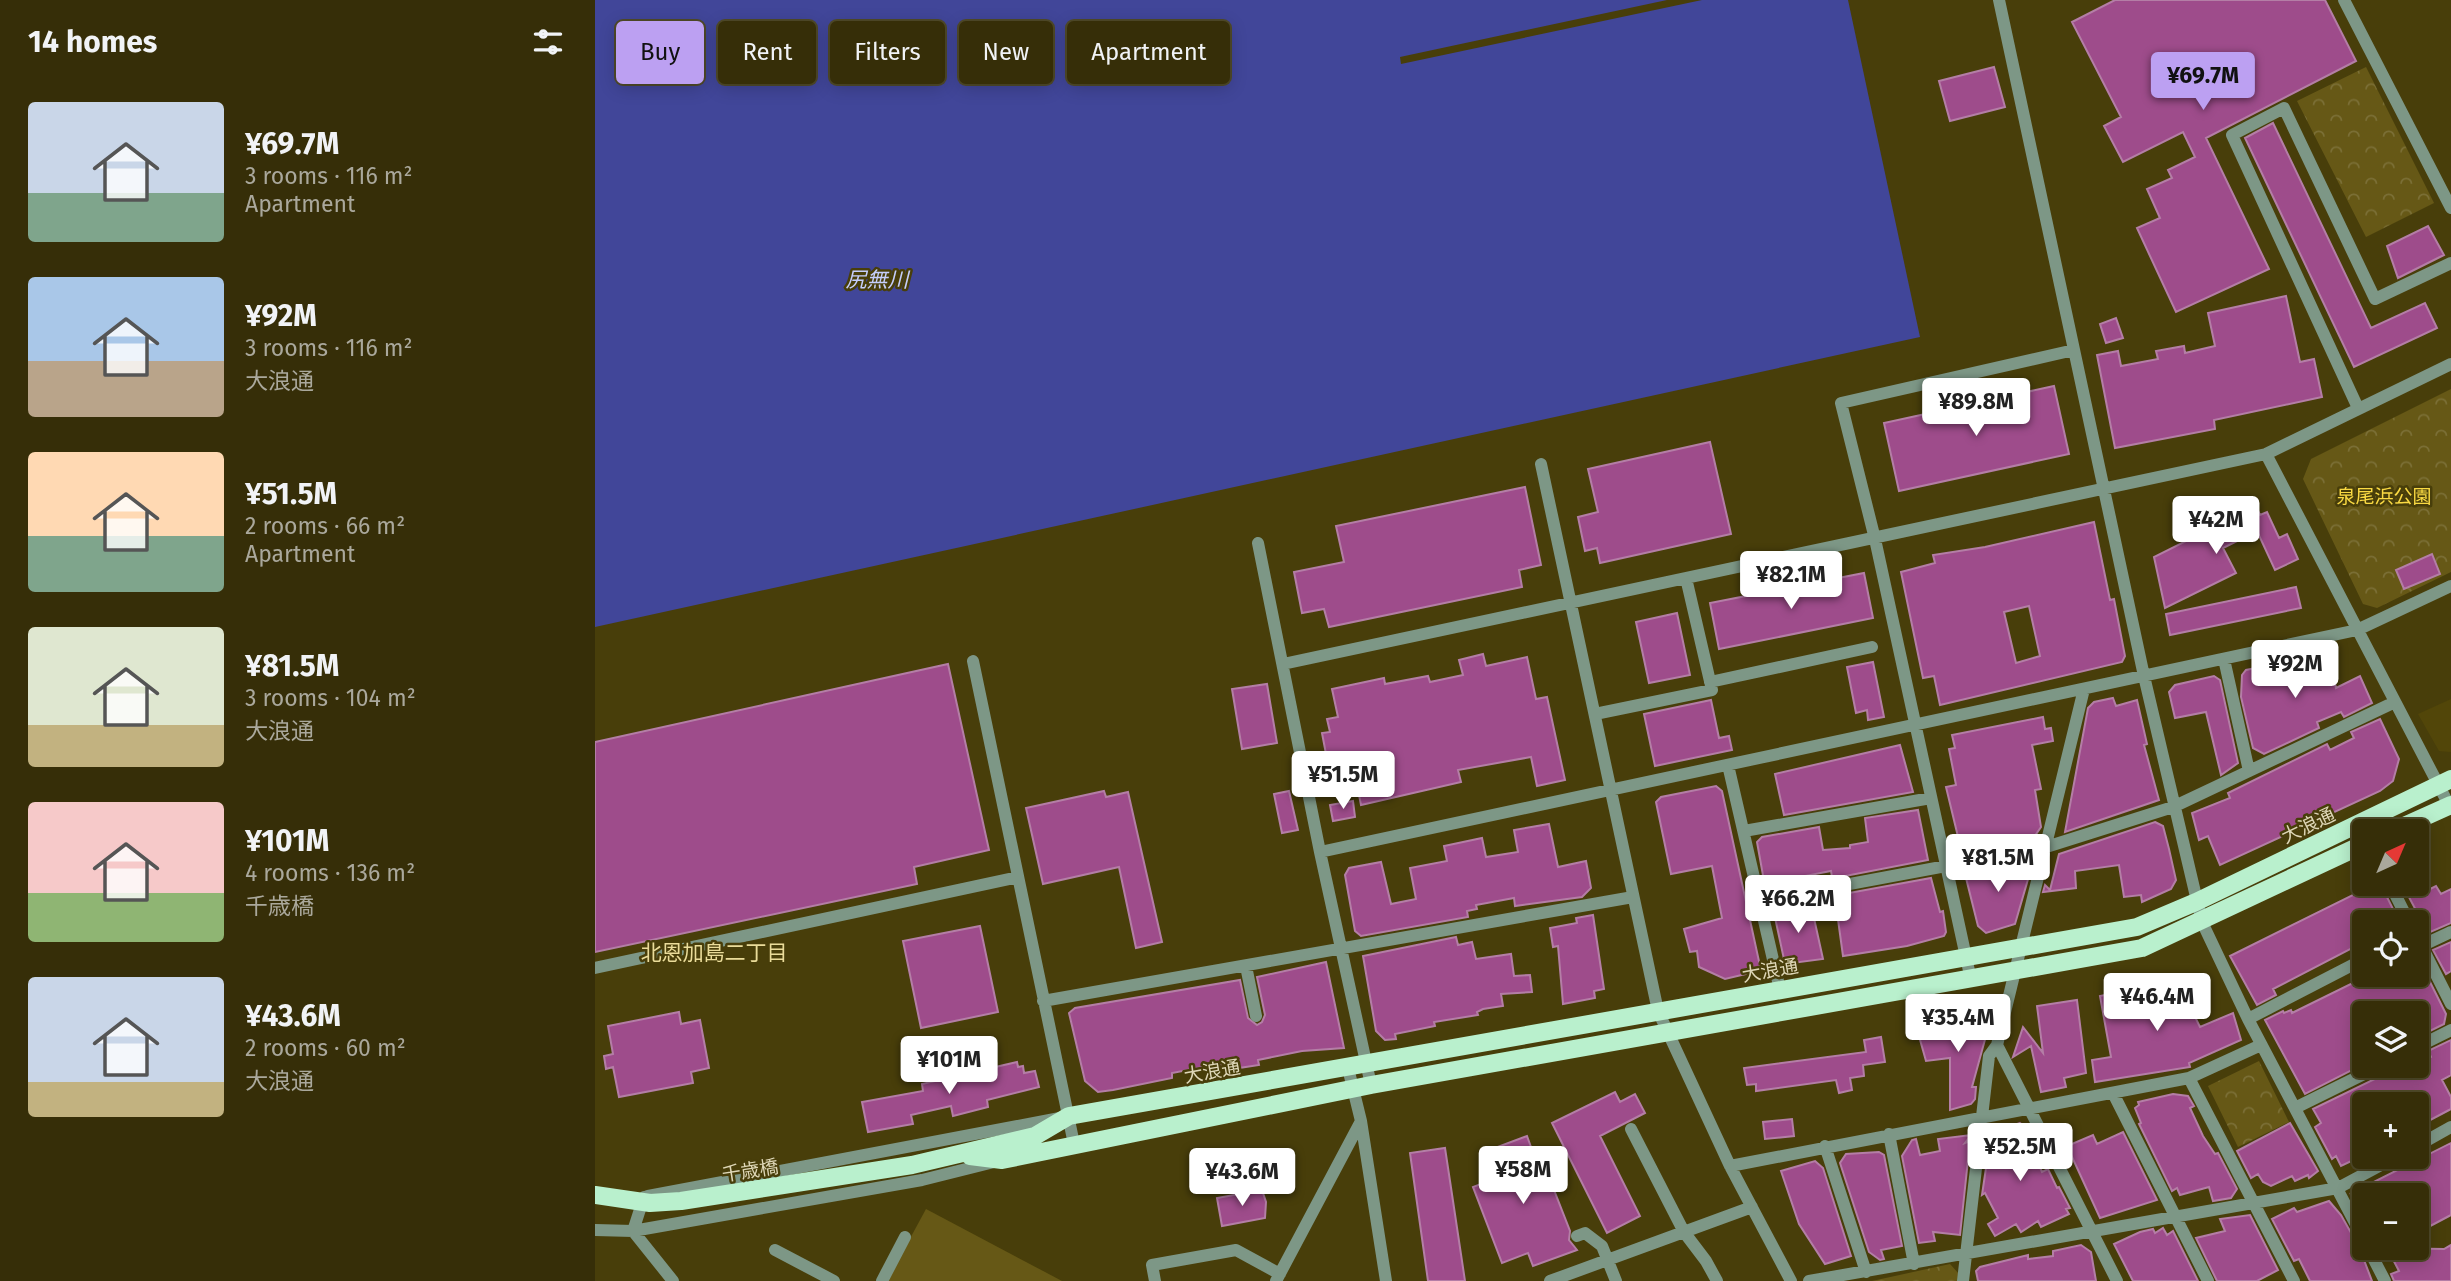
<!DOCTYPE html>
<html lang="en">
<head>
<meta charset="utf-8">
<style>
	body { margin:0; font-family:"Fira Sans","Noto Sans JP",sans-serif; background:#413a16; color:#f1f3f6; height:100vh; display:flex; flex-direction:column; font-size:26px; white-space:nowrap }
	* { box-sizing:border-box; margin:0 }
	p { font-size:23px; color:#aaa89c }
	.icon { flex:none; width:38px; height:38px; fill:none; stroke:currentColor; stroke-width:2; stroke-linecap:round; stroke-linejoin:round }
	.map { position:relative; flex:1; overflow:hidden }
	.panel { display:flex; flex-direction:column; background:#362e08; width:595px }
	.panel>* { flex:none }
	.guide { position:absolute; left:21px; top:21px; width:665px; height:63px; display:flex; gap:14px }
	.needle { width:46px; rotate:44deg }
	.fabs { position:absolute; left:1757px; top:819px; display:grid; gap:14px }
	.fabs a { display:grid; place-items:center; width:77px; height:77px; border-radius:7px; background:#362e08; box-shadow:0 4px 18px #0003,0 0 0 2px #504a29; font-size:35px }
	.price { position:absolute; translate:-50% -60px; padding:0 16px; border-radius:7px; background:#fff; color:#222; font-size:23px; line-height:46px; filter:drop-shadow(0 2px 4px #0008) }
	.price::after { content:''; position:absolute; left:50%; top:42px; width:21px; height:16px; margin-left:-10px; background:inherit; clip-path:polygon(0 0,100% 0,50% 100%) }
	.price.on { background:#bca0f2; color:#111 }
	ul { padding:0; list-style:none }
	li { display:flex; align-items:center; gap:21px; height:175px; padding:0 28px }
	li span { display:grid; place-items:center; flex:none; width:196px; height:140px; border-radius:7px; color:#555 }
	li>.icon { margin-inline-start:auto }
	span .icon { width:84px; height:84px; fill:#fffc; stroke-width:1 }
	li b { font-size:30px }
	h2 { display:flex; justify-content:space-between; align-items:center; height:84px; padding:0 28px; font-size:30px }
	.pill { padding:0 24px; border-radius:7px; background:#362e08; box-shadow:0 4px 18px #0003,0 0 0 2px #504a29; font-size:24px; line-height:63px }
	.pill.on { background:#bca0f2; color:#111 }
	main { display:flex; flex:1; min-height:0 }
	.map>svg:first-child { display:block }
</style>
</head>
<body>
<main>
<section class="panel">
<h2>14 homes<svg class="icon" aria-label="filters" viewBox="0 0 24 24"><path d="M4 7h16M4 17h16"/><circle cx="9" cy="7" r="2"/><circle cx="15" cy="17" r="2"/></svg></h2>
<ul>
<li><span style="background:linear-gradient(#c9d6e8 65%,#7fa58c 0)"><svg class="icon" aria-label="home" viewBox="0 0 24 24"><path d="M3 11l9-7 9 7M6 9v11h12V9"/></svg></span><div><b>¥69.7M</b><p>3 rooms · 116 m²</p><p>Apartment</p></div></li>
<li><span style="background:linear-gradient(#a9c7e8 60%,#b9a48a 0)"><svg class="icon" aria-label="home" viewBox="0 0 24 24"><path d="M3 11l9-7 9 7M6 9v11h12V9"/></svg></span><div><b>¥92M</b><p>3 rooms · 116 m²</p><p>大浪通</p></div></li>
<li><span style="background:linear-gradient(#ffd9b3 60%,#7fa58c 0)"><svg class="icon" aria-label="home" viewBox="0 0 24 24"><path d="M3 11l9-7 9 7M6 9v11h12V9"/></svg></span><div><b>¥51.5M</b><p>2 rooms · 66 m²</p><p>Apartment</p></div></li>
<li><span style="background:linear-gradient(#dfe7d0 70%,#c2b280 0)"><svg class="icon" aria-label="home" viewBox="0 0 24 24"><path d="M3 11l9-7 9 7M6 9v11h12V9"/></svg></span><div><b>¥81.5M</b><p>3 rooms · 104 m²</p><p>大浪通</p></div></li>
<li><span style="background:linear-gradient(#f6c9c9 65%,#8fb573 0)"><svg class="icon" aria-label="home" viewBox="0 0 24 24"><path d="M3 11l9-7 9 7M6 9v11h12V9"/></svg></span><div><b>¥101M</b><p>4 rooms · 136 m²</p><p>千歳橋</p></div></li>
<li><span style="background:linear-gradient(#c9d6e8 75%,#c2b280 0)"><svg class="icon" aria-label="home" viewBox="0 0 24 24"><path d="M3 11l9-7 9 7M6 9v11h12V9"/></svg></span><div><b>¥43.6M</b><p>2 rooms · 60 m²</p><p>大浪通</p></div></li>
</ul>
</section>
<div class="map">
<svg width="1856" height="1281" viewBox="0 0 1856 1281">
	<defs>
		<pattern id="forest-crowns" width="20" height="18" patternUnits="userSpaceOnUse" patternTransform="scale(1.75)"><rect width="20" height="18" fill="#665816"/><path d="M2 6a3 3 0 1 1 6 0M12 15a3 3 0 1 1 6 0" fill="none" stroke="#7b6f36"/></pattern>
	</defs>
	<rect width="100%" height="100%" fill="#483e0a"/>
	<path fill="#524609" d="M1856,699V752L1844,751L1823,714Z"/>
	<path fill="#665816" d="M331,1209L467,1281H292Z"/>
	<path fill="url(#forest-crowns)" d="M1771,67L1839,203L1771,237L1702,101Z
		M1856,389V572L1782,608L1768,604L1708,479L1716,459Z
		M1664,1061L1694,1122L1643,1147L1613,1086Z
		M1355,1264L1364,1274L1363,1281H1277Z"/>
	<path fill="#414699" d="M0,0H1253L1325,337L0,627Z"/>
	<path fill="#483e0a" d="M1072,0H1107L806,64L805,57Z"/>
	<path fill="#9e4c8b" stroke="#b47ea6" stroke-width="2" fill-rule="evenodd" d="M1520,0H1730L1761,61L1611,138L1674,269L1581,312L1542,228L1565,218L1552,189L1577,178L1573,170L1600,157L1588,132L1528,162L1509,126L1526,117L1477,22Z
		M1399,67L1410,107L1355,121L1344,81Z
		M1678,123L1776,328L1830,303L1842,328L1759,367L1650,138Z
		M1833,226L1849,255L1803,278L1792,246Z
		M1691,296L1705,362L1719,359L1727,397L1619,420L1620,429L1520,448L1502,355L1523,351L1526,366L1563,359L1561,351L1589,346L1590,353L1620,346L1613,313Z
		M1521,318L1528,338L1511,343L1505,324Z
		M1459,386L1474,454L1304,491L1289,423Z
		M1115,442L1136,534L1005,563L1002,548L990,551L983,517L1003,512L993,469Z
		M930,487L946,565L924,570L927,587L734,627L729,609L707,613L699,572L749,562L741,526Z
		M1661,506L1665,515L1672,512L1684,538L1692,534L1703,559L1680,570L1662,531L1628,548L1641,573L1570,608L1559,557Z
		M1499,522L1515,600L1519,599L1530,656L1527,662L1345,705L1339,676L1328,678L1306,572L1340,563L1338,555L1390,547ZM1434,606L1445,656L1421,663L1409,612Z
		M1837,554L1845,574L1809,589L1801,570Z
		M1269,573L1278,618L1124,649L1115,603Z
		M1701,587L1706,608L1575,635L1571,614Z
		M1082,613L1095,675L1054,683L1041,622Z
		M888,654L891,666L932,657L941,699L952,697L970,780L942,786L936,757L863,770L866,782L766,805L759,770L735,775L727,733L735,732L732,719L743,717L737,689L789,678L790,684L833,676L835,682L868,675L864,660Z
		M1734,657L1741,688L1765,676L1777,703L1749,717L1746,712L1722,722L1724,728L1669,754L1658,748L1646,697L1647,675L1651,670L1706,659V662Z
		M1278,662L1289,717L1273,720L1272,710L1261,713L1252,667Z
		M353,664L394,850L319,867L322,884L0,952V742Z
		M1619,676L1625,680L1643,763L1626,775L1611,712L1580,718L1574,692L1580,685Z
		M672,684L682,743L647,749L637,689Z
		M1518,698L1521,706L1542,700L1552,744L1549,745L1564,800L1470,832L1493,708L1499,702Z
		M1116,700L1124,738L1134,736L1137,750L1060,766L1049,714Z
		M1448,717L1450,729L1456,728L1458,741L1437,745L1446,789L1440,790L1446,827L1437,840L1371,853L1365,845L1351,787L1361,785L1354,749L1360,748L1357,735Z
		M1785,719L1804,759L1798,781L1785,791L1625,865L1613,836L1604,840L1597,813L1635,798L1633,793L1732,744L1735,750L1759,738L1756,732Z
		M1305,745L1318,792L1189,815L1180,774Z
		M1121,786L1127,791L1165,966L1159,972L1130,979L1104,967L1102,951L1095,952L1089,929L1127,918L1117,866L1076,874L1061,802L1066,797Z
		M509,791L511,797L533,792L567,942L541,948L524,867L448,884L431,808Z
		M694,791L703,830L687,833L679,794Z
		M758,801L760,817L738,821L735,805Z
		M1323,810L1333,860L1240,878L1237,877L1236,871L1210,876L1211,881L1179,889L1169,881L1162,842L1167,837L1224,827L1228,850L1255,848V845L1273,842L1270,818Z
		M1560,822L1568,826L1574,849L1581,880L1576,889L1547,902L1546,895L1529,897L1524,865L1480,871L1481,888L1448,892L1450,885L1455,890L1464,854Z
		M954,824L963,867L991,861L996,888L987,897L920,906L919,898L881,905L882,909L872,911L873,917L766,936L760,931L750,875L754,868L786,862L796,904L821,899L815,868L852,861L849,846L887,838L891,857L923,852L919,830Z
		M1428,861L1436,869L1420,924L1391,933L1383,926L1371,878L1379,870Z
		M1336,878L1345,912L1348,911L1351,932L1349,936L1312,946L1248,956L1241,905L1244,904L1243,895Z
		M1780,884L1787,887L1798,909L1769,922V942L1678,989L1681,995L1662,1005L1635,956Z
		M1807,884H1821L1825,894L1841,886L1846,894L1856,889V923L1833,933Z
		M1194,904L1195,911L1217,909L1228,959L1190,964L1179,913L1184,906Z
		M998,915L1009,989L999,991L1000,998L968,1004L963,946L958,947L955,928L982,923L981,918Z
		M385,926L403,1012L326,1028L308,941Z
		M861,937L863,945L877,942L881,959L916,954L919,976L935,975L937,992L906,994L908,1006L888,1009L882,1012L883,1015L839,1022L840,1026L800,1034L801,1039L790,1040L781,1031L768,956Z
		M1856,942V971L1851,974L1838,950Z
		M1823,958L1851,1014L1849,1024L1825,1036L1822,1013H1769V1064L1710,1094L1670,1020L1688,1011L1689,1013L1696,1010L1697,1013L1774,975H1822Z
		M731,962L749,1048L707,1051L663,1060L664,1065L644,1068V1065L631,1064L603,1068L577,1073V1078L518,1090L503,1092L490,1081L474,1013L480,1008L645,980L653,1018L662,1025L667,1022L670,1015L662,977Z
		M1582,980L1605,1027L1638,1013L1646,1040L1594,1063L1595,1067L1500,1082L1497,1060L1516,1057L1505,996Z
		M1482,1000L1491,1073L1469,1078L1471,1087L1446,1092L1436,1046L1418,1057L1428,1027L1448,1053L1442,1006Z
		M84,1012L86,1024L105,1020L114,1068L96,1072L98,1083L24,1097L18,1067L11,1069L9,1056L18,1054L13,1026Z
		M1388,1015L1394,1025L1377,1087H1381L1380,1099L1376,1104L1355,1110V1058L1331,1061L1322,1029L1348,1026L1349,1023Z
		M1286,1037L1290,1062L1268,1065L1269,1076L1255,1078L1257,1090L1244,1093L1241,1080L1161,1091V1084L1152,1085L1149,1068L1271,1052L1269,1040Z
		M1856,1040V1075L1847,1080L1856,1097V1109L1822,1127V1104H1762L1769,1119V1155L1746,1166L1741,1156L1737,1159L1720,1127L1726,1123L1718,1109L1796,1071L1798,1076L1822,1066L1836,1057L1833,1051Z
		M422,1062L423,1067L428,1066L429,1073L440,1071L444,1087L392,1100L393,1107L358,1116L356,1106L316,1115L318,1124L273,1132L267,1102L328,1091L327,1084Z
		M1020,1092L1025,1102L1040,1094L1050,1113L1005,1136L1045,1216L1012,1233L957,1123Z
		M1578,1094L1593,1096L1599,1106L1595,1108L1608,1136L1620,1154L1623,1153L1642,1189L1636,1198L1618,1201L1614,1187L1585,1195L1582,1188L1577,1191L1544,1124L1546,1123L1540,1108L1544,1105L1543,1102Z
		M1197,1119L1199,1136L1170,1139L1168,1122Z
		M1425,1123L1434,1130L1440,1144L1435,1146L1447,1172L1453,1169L1462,1188L1464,1187L1475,1208L1471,1209L1474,1214L1446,1227L1443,1221L1426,1232L1421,1224L1400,1236L1393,1224L1403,1218L1390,1193L1387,1195L1396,1134Z
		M1695,1123L1723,1171L1714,1178L1713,1175L1700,1181L1697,1176L1676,1186L1668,1182L1663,1174L1656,1178L1642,1151Z
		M1528,1132L1562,1200L1505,1218L1472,1146L1498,1135L1502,1144Z
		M1376,1135L1370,1143L1375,1141L1365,1235L1338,1232L1340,1241L1324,1243L1307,1156L1317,1140L1321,1139L1325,1155L1345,1151L1343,1139Z
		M932,1136L944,1169L950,1167L975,1231L974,1240L982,1250L938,1266L933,1253L907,1263L878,1187L899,1179L889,1152Z
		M1856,1143V1215L1822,1233V1195L1755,1194Z
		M850,1148L855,1181L870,1281H833L815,1153Z
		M1284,1152L1289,1155L1307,1246L1286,1250L1289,1259L1285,1260L1274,1252L1245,1163L1251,1154Z
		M1220,1161L1228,1168L1256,1256L1230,1264L1204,1224L1186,1171Z
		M667,1190L671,1202L670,1218L627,1226L622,1198Z
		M1734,1201L1746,1215L1764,1247L1777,1281H1715L1704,1259L1699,1261L1677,1219L1699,1208L1702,1212Z
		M1655,1215L1683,1270L1662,1281H1622L1601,1238L1630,1231L1625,1219Z
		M1568,1228L1572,1235L1578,1231L1603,1281H1538L1519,1244L1545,1232L1558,1229L1560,1233Z
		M1486,1245L1496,1252L1501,1281H1383L1381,1271L1385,1267L1433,1255V1259L1458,1256V1251Z
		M1856,1245V1281H1799L1796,1274L1804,1271L1792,1248L1849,1249Z"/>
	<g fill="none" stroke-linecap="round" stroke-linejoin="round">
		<path stroke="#7d9786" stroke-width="12" d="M1404,0L1549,676L1607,922L1653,1019L1769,1240
			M1749,0L1856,208
			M1763,408L1637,135L1689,108L1780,299L1856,263
			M1671,454L1856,809
			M946,464L1063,1011L1135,1166L1196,1281
			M663,543L725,852L776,1085
			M1629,659L1654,771
			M378,661L479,1144
			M688,664L1671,454L1856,364
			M1115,682L1277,647
			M1000,714L1117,690L1091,578
			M1133,765L1185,990
			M1149,831L1336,798
			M725,852L1762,630L1856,586
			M1795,884L1814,922
			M1163,901L1448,848L1578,807L1800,702
			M1822,937L1856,1004
			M1826,946L1856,932
			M651,966L661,1016
			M0,968L423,877
			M1376,980L1280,539L1246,403L1479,350
			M448,1001L1038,897
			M1653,1019L1769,959
			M1402,1045L1522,1281
			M1822,1047L1856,1030
			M753,1068L766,1121L791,1281
			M1594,1078L1699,1281
			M1518,1093L1613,1281
			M1700,1108L1785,1066
			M1036,1129L1089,1232L1111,1261L1122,1281
			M1294,1134L1319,1264
			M1230,1146L1271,1272
			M1822,1146L1856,1127
			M1135,1166L1594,1078L1666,1045
			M53,1196L465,1118
			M49,1197L38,1231L78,1281
			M0,1230L38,1231L327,1180L399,1162
			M982,1236L990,1233L1007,1246L1021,1281
			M1773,1248L1790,1281
			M180,1250L239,1281
			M287,1281L310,1237
			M560,1281L557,1265L641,1250L685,1274
			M681,1281L766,1121
			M955,1281L1157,1207
			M1214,1281L1743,1188L1801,1157
			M1368,1281L1394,1056L1402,1045L1489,689"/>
		<path stroke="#b9f0cd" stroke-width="18" d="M1798,831L1856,805
			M375,1156L407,1160L776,1085L1547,948L1769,844
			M0,1195L55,1203L86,1201L317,1165L440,1136L474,1116L1542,927L1601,902L1856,779"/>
	</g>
	<g text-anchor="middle" stroke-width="5" stroke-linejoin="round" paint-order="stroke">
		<g font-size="19" fill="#fada43" stroke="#483e0a">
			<text x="1789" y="503">泉尾浜公園</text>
		</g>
		<g font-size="19" fill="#ded7b7" stroke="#483e0a">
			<text transform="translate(1713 825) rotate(-26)" y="7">大浪通</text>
			<text transform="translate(1175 970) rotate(-10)" y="7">大浪通</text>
			<text transform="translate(617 1071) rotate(-10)" y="7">大浪通</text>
			<text transform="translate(155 1170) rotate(-9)" y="7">千歳橋</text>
		</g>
		<g font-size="21" font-style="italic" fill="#c5cefc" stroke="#483e0a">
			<text x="282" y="287">尻無川</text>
		</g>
		<g font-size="21" fill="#eadc9a" stroke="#483e0a">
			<text x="119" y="960">北恩加島二丁目</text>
		</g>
	</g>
</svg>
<div class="fabs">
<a><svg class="needle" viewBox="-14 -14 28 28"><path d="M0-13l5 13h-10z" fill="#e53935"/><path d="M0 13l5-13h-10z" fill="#aaa89c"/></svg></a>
<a><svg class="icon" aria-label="locate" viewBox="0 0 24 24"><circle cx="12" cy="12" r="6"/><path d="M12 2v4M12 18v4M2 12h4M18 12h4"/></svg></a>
<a><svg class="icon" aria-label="layers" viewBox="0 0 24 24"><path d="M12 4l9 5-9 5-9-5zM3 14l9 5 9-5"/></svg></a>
<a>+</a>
<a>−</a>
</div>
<b class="price on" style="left:1608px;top:112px">¥69.7M</b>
<b class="price" style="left:1381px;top:438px">¥89.8M</b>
<b class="price" style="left:1621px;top:556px">¥42M</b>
<b class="price" style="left:1196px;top:611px">¥82.1M</b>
<b class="price" style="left:1700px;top:700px">¥92M</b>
<b class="price" style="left:748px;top:811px">¥51.5M</b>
<b class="price" style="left:1403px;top:894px">¥81.5M</b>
<b class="price" style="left:1203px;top:935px">¥66.2M</b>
<b class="price" style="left:1562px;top:1033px">¥46.4M</b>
<b class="price" style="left:1363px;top:1054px">¥35.4M</b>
<b class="price" style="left:354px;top:1096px">¥101M</b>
<b class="price" style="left:1425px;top:1183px">¥52.5M</b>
<b class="price" style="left:928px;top:1206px">¥58M</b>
<b class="price" style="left:647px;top:1208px">¥43.6M</b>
<div class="guide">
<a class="pill on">Buy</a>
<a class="pill">Rent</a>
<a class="pill">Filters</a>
<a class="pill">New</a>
<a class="pill">Apartment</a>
</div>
</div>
</main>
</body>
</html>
